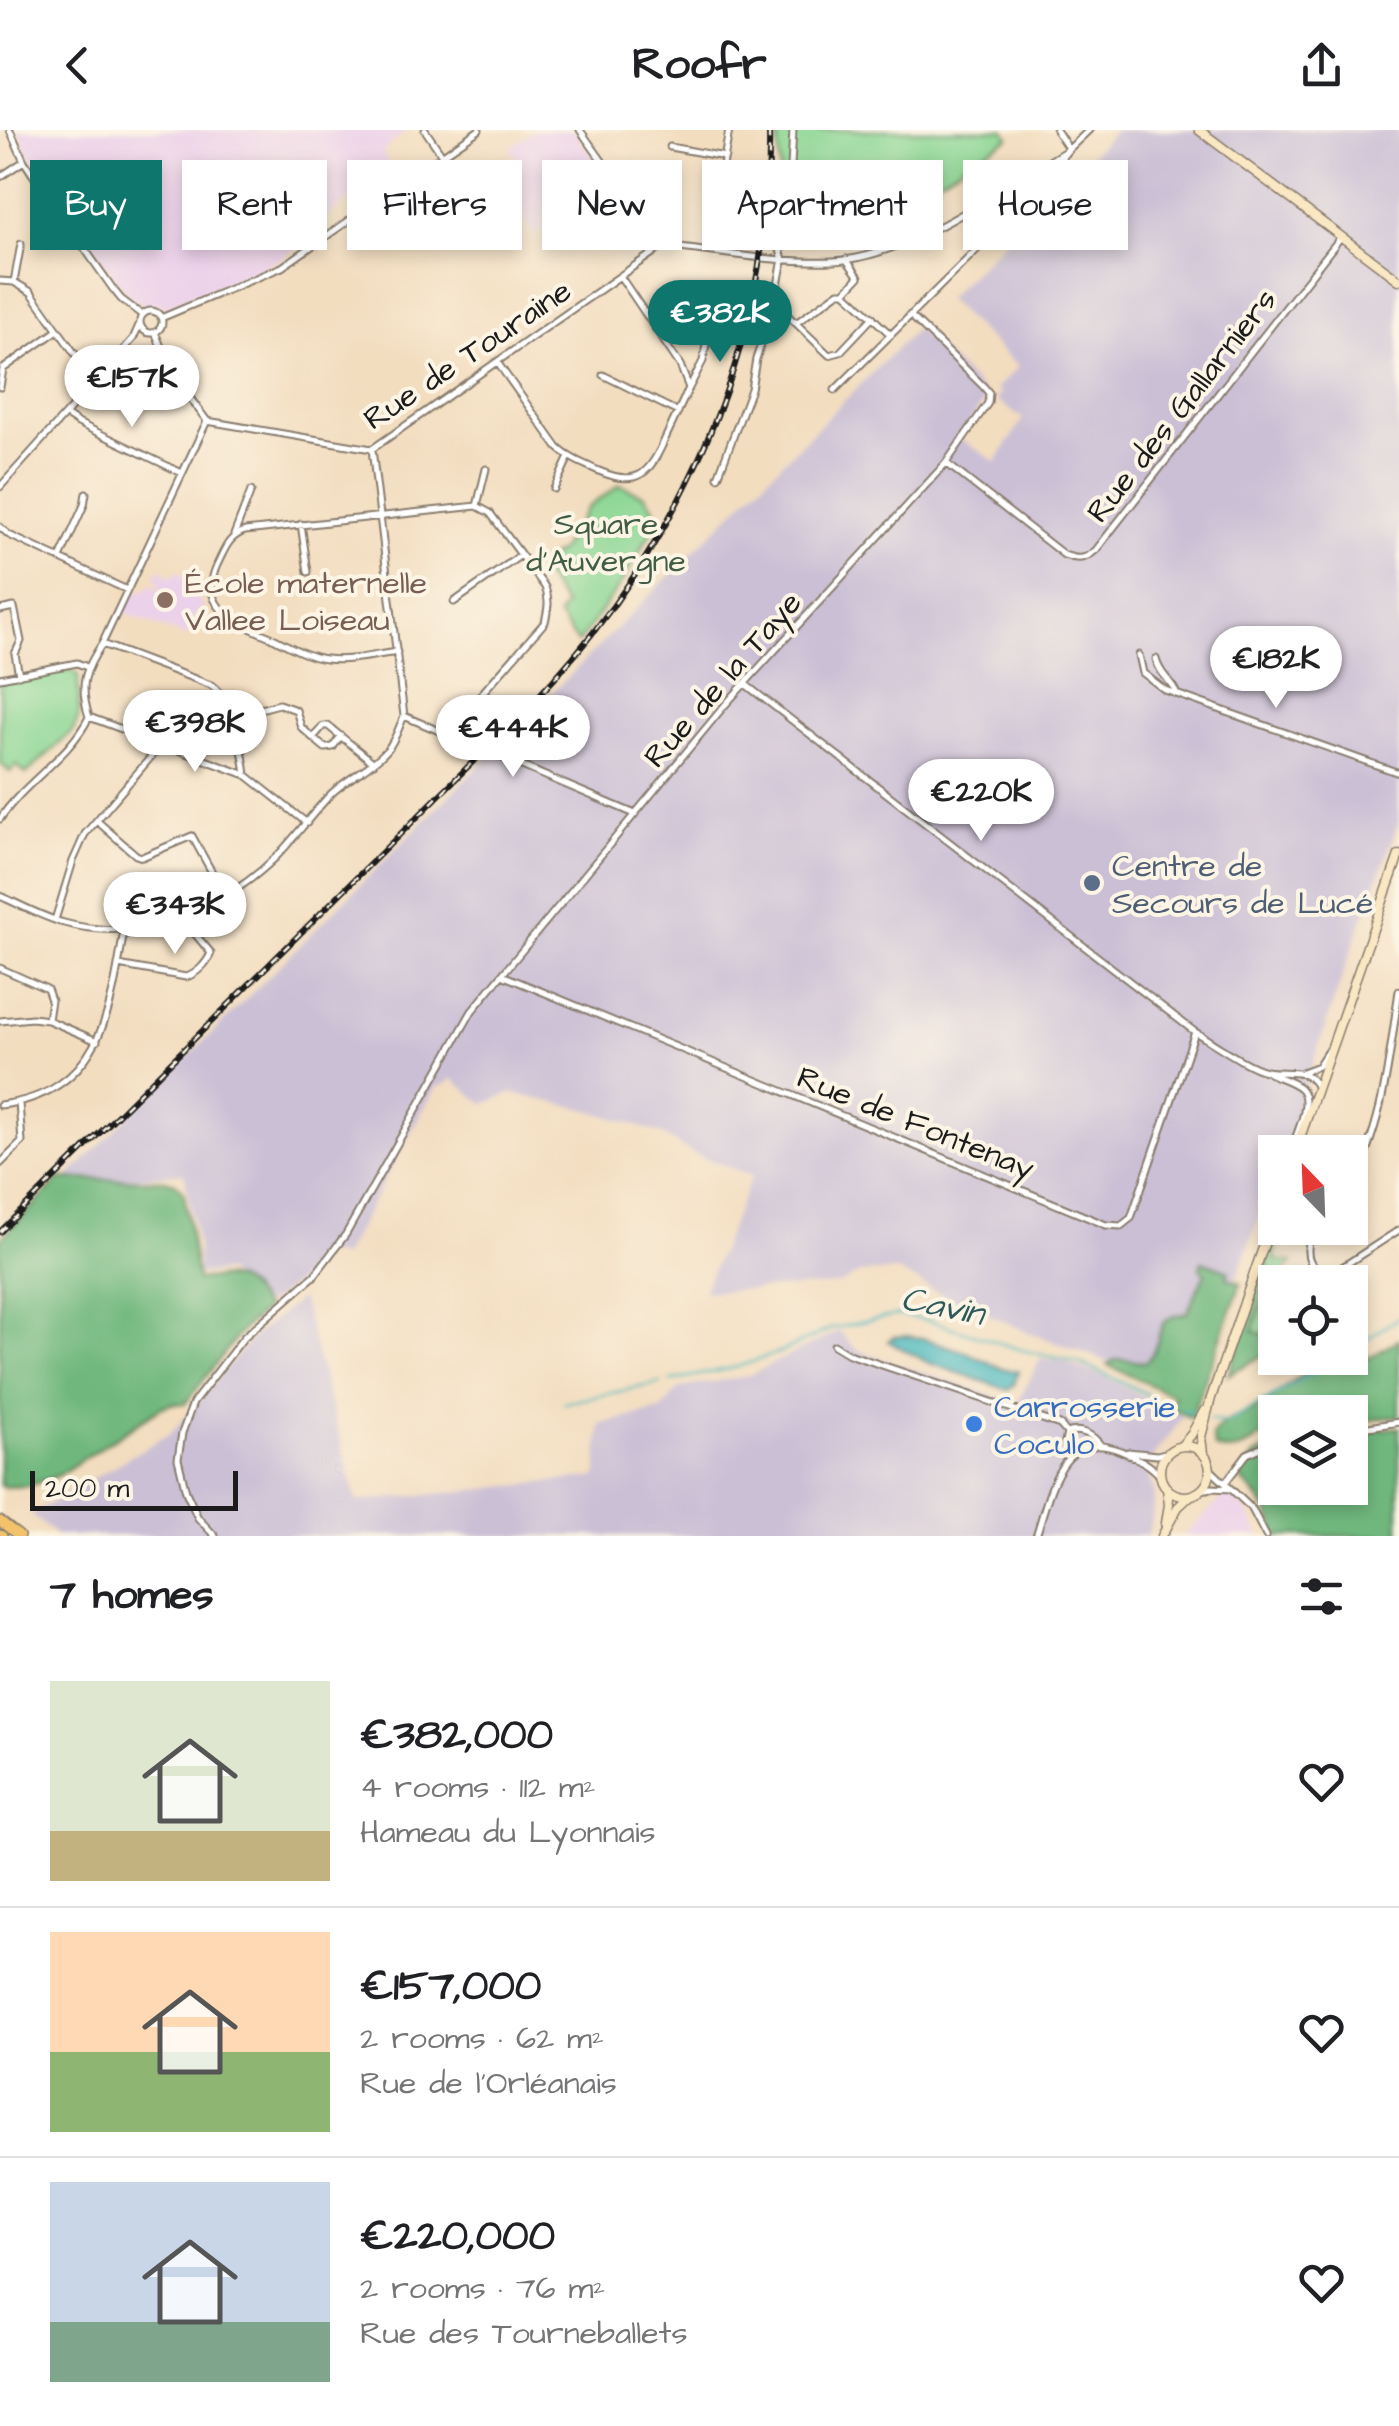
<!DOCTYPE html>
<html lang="en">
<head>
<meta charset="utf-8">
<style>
	body { margin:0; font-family:"Architects Daughter",sans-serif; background:#f6f6f6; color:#202124; height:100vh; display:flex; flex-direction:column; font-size:38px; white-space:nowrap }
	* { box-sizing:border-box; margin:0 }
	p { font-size:32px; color:#757577 }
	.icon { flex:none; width:55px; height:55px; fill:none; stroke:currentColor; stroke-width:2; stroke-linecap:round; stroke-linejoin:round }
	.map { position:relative; height:1406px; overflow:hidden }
	.panel { display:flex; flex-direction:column; background:#fff; flex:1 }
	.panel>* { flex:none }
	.top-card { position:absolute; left:30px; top:30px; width:1340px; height:90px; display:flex; gap:20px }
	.needle { width:65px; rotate:337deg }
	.tools { position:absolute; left:1258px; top:1005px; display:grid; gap:20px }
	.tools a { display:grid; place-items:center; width:110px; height:110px; border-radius:0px; background:#fff; box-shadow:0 5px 15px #0003; font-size:50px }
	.scale { position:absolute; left:30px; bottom:25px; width:208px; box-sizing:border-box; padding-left:10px; border:5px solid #1c1c1c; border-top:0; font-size:28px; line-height:35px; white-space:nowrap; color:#1c1c1c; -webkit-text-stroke:8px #fcf5e5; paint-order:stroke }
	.price { position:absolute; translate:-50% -85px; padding:0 22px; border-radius:35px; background:#fff; color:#222; font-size:32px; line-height:65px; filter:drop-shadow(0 2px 5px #0008) }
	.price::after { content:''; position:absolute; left:50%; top:60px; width:30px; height:22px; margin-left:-15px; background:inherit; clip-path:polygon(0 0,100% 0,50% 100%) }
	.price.current { background:#0f766e; color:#fff }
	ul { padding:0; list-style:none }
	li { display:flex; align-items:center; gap:30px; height:250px; padding:0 50px }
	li+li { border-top:2px solid #e0e0e0 }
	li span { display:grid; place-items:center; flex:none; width:280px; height:200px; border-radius:0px; color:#555 }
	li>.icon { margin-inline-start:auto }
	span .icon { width:120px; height:120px; fill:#fffc; stroke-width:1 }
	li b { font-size:42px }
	h2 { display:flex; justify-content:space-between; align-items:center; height:120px; padding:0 50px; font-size:42px }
	.chip { padding:0 35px; border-radius:0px; background:#fff; box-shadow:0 5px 15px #0003; font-size:35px; line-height:90px }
	.chip.current { background:#0f766e; color:#fff }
	header { display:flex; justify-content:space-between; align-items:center; height:130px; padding:0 50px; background:#fff; font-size:45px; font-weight:700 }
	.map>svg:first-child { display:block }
</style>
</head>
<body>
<header><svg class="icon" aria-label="back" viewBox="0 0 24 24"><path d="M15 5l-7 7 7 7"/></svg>Roofr<svg class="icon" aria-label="share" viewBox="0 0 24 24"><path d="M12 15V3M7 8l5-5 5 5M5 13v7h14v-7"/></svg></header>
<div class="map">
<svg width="1399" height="1406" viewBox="0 0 1399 1406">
	<rect width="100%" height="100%" fill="#fcf5e5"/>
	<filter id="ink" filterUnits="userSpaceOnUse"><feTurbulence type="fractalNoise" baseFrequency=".01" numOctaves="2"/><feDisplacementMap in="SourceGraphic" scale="20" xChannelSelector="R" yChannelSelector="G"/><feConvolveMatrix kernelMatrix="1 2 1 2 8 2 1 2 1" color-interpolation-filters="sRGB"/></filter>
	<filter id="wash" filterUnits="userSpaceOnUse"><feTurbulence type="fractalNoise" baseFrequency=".0048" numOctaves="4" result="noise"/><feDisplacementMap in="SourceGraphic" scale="40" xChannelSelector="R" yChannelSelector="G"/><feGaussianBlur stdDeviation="2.25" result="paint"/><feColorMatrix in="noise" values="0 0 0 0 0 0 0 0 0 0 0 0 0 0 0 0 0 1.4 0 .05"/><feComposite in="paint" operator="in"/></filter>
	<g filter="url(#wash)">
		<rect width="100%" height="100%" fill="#f3ddbf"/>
		<path fill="#ecd1ea" d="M18,0H408L383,21L394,51L381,59L373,51L318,93L317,101L283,127L213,159L165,177L155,174L143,175L129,167L32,31Z
			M535,0H573L630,79L611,92L607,99L602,96L588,106L569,82L535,105L520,83L523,80L499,47L519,32L510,18Z
			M162,439L169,448L179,441L205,478L195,485L187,507L124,483L135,459L142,462L153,454L157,459L159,458L160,454L154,445Z
			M1226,1365L1234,1367L1247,1382L1260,1406H1183Z"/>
		<path fill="#cbbfd5" d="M1116,0H1399V692L1351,821L1283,1022H1275V1046L1236,1149L1138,1243L1028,1202L935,1161L898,1141L859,1143L839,1155L703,1162L752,1046L694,1024L659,1003L589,980L511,963L484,974L451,948L446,954L436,957L342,1127L325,1124L304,1147L267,1175L226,1142L198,1144L197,1113L184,1043L60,1055L917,198L985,263V270L959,308L996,332L1023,289L996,270L1000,263L996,259L1018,237L946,169Z
			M301,1168L357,1372L597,1347L600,1294L661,1280L680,1258L748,1246L839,1201L857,1220L1017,1274L1041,1228L1062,1231L1105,1247L1183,1287L1146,1338L1154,1362L1152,1389L1147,1406H57L31,1385L172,1302L256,1204Z"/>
		<path fill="#8ad693" stroke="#537958" stroke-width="2.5" d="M778,0H1005L1009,8L925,57L841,68L840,47L780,43Z
			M620,355L646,366L660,387L622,452L578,513L558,486L565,476L537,436L561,420L587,378Z
			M71,539L78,545L79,587L73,601L26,644L16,635L10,642L0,633V553Z
			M1278,1098H1284L1275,1126L1276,1130L1293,1132L1278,1149L1281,1152H1275V1199L1264,1205L1253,1202L1271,1148L1266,1129Z"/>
		<path fill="#6fb77d" stroke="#466a4c" stroke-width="2.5" d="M60,1049L165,1050L176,1053L184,1064L197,1150C240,1145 239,1146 266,1179L243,1199L185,1274L174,1273L162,1277L57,1346L29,1356L4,1357L0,1356V1109Z
			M1266,1129L1271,1147L1253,1201L1264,1205L1275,1199V1218L1228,1245Z
			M1202,1131L1229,1141L1227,1148L1241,1153L1191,1288L1169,1277L1174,1266L1107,1235C1119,1224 1131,1232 1145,1232C1161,1220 1156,1194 1170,1188C1175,1185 1182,1185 1187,1183L1205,1143L1200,1139Z
			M1399,1209V1286L1350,1293V1282H1275V1304L1264,1309L1259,1307C1247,1319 1231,1325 1215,1318L1212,1306C1227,1284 1248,1286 1266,1272C1287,1255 1322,1228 1350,1228V1222L1362,1216L1368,1229Z
			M1399,1297V1406H1277C1271,1380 1256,1364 1238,1346L1255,1325L1275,1316V1358H1350V1304Z"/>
		<path fill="#48b7be" stroke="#326a6d" stroke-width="2.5" d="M906,1206L922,1208L966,1222L1003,1239L1018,1241L1014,1255L1009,1260L929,1233L888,1211L893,1207Z"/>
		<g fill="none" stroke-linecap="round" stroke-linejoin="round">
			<path stroke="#48b7be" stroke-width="2.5" d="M1350,1221L1399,1187
				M670,1251L737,1237L781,1222L830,1199L898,1185L931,1191L1022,1220L1080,1233L1147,1264
				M564,1273L660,1253
				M1182,1279L1193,1283
				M1210,1290L1226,1293L1340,1228"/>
		</g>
	</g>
	<g filter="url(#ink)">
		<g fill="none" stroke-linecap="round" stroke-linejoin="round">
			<defs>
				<path id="street" d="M10,0L24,31L33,45L113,159L121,169L142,185
					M425,0L442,25
					M580,0L663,116C719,122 777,133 833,131C908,128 1005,57 1069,19
					M1056,0L1068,18
					M670,17L725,27
					M0,47L24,31
					M709,120L729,0
					M846,129L859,147L846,161
					M0,151L14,152L31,162L95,252
					M14,152L21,114
					M774,176H778L829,225L840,222L873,187
					M140 192a11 11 0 1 1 22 0a11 11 0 1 1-22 0Z
					M161,188L282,137L479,0
					M796,193L839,162H845L891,205
					M155,202L171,242L207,291L372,319L663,116
					M497,232L558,318C570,329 584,334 599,341C638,358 650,343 665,309C673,292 681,275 689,258L680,235L620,146
					M603,245L678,282
					M0,257L3,239L58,200
					M689,258L703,231L709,198
					M835,260L1021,76L1069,19L1089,0
					M66,285L78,293L182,343
					M372,319L404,586
					M946,333L1064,425C1078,430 1085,430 1096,420L1340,108
					M718,347L751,259L756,229L774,176L783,129L779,117L783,75L791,36L793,0
					M0,357L133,209L140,193
					M554,359L569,327
					M477,376L486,339
					M301,394L308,442
					M0,397L9,405L127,460
					M234,405L251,361
					M60,428L84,375L86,363
					M454,472L521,425
					M0,480L14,477L21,511L15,524L19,545
					M102,514L211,555C233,571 243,619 246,645
					M397,522C374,525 349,532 326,529C308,527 291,517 275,509C242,494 196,481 217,435C225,419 228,407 245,401L477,376L490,383L545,457C550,470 548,479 545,492L446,604
					M1139,525L1143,543L1165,560L1399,643
					M1156,529C1159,544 1171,550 1177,564
					M0,548L77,533L87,537
					M745,554L1195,902C1214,913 1247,937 1266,941C1285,945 1306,936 1316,956
					M404,586L635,684
					M89,587L246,645L307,693
					M231,587L279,574L296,580L301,597L313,608L323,596H328L374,633
					M313,608L325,618L333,617L341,606
					M0,689C25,651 69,628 89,587C79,555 84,541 102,514L207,291
					M97,691L136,725L142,727L192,706L225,766
					M0,766C21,775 42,787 64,793C140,814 222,780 276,727C296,707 312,683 332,663C349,647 371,638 387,620C395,611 399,597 404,586
					M55,790L73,731L85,704L162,614
					M118,835L186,847C197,844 207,833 211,823L190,798L184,786
					M0,838L47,859L51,870L48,890
					M502,845L1106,1095L1121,1096L1131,1088L1195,902
					M0,891L32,888L48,890L97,911
					M1302,942L1318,936L1327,922
					M1269,943C1279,948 1292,951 1300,958C1314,971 1295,1007 1290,1022
					M0,975C100,963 111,882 124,800
					M0,1034L22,1012L19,973
					M1350,1055C1384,997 1389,926 1399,861
					M1316,1098C1300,1120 1308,1149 1339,1139L1399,1100
					M834,1215L849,1224L1060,1295L1067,1303C1080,1298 1093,1304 1101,1316
					M1350,1300L1399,1292
					M1067,1303L1065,1313L1072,1325
					M1128,1322L1157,1325L1169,1322
					M1210,1339L1252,1379L1266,1406
					M1225,1353L1247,1324L1275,1312
					M1201,1360L1212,1358L1231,1359
					M215,1406L198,1388L186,1362L178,1329L182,1303L193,1273L244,1207L314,1146L346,1104L472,881L725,575L946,333L988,273L989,263L983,256L910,185
					M1036,1406C1050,1364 1060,1296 1121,1321C1135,1327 1151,1334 1160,1346"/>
				<path id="secondary" d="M1199,0L1399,150
					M1295,1022L1399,725
					M1182,1315L1191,1305L1204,1281
					M1160 1341a25 25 0 1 1 50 0a25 25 0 1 1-50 0Z
					M1203,1323L1201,1307L1211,1268L1275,1083
					M1166,1393L1169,1374L1167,1358
					M1162,1406L1178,1377L1190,1366"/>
				<path id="primary" d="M0,1391L19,1406
					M0,1405L2,1406"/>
			</defs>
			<use href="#street" stroke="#887c6e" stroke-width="9"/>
			<use href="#secondary" stroke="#887c6e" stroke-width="11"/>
			<use href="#primary" stroke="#887c6e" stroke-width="12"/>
			<use href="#street" stroke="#fff" stroke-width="5"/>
			<use href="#secondary" stroke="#fae7c3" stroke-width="8"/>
			<use href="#primary" stroke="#f2c36a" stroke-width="9"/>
			<defs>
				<path id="rail" d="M0,1102L531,574C679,420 773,216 769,0"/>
			</defs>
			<use href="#rail" stroke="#1c1c1c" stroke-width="6"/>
			<use href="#rail" stroke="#fcf5e5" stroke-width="2.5" stroke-dasharray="8" stroke-linecap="butt"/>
		</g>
	</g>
	<circle fill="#8d6e63" stroke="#fcf5e5" stroke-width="4" cx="165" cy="470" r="10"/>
	<circle fill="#5c6f8a" stroke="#fcf5e5" stroke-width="4" cx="1092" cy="753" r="10"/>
	<circle fill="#3f7fe0" stroke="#fcf5e5" stroke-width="4" cx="974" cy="1294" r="10"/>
	<g text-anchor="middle" stroke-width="8" stroke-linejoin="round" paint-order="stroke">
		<g font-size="32" fill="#1c1c1c" stroke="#fcf5e5">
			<text transform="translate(467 224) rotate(-34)" y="11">Rue de Touraine</text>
			<text transform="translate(1181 275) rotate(-52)" y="11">Rue des Gallarniers</text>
			<text transform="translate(722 549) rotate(-49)" y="11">Rue de la Taye</text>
			<text transform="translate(916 992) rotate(22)" y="11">Rue de Fontenay</text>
		</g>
		<g font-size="32" fill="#425d46" stroke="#fcf5e5">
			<text x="606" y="404">Square<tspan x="606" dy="37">d'Auvergne</tspan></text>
		</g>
		<g font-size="32" fill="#785e54" stroke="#fcf5e5" text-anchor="start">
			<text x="185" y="463">École maternelle<tspan x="185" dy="37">Vallee Loiseau</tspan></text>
		</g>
		<g font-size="32" fill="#4e5e75" stroke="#fcf5e5" text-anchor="start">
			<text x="1112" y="746">Centre de<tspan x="1112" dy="37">Secours de Lucé</tspan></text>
		</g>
		<g font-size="32" fill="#366cbe" stroke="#fcf5e5" text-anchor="start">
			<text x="994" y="1287">Carrosserie<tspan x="994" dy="37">Coculo</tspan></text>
		</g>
		<g font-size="35" font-style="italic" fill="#2e5a5d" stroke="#fcf5e5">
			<text transform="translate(943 1175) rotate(11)" y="12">Cavin</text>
		</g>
	</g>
</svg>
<div class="tools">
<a><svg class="needle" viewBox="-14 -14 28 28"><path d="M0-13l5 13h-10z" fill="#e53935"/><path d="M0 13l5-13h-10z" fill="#757577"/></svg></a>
<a><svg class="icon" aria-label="locate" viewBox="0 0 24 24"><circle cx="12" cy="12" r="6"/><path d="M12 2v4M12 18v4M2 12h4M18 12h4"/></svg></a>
<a><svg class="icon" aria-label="layers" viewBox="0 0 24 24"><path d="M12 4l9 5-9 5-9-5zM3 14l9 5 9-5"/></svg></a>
</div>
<div class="scale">200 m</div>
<b class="price current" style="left:720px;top:235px">€382K</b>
<b class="price" style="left:132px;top:300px">€157K</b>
<b class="price" style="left:1276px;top:581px">€182K</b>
<b class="price" style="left:195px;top:645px">€398K</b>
<b class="price" style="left:513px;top:650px">€444K</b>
<b class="price" style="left:981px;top:714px">€220K</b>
<b class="price" style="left:175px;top:827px">€343K</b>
<div class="top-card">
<a class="chip current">Buy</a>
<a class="chip">Rent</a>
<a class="chip">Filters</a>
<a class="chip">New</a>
<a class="chip">Apartment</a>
<a class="chip">House</a>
</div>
</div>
<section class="panel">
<h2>7 homes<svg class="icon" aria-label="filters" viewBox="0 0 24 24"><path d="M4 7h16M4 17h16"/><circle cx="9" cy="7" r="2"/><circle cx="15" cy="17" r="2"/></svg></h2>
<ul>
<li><span style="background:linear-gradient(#dfe7d0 75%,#c2b280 0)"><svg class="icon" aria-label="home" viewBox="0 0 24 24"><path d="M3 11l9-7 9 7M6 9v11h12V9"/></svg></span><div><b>€382,000</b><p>4 rooms · 112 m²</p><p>Hameau du Lyonnais</p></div><svg class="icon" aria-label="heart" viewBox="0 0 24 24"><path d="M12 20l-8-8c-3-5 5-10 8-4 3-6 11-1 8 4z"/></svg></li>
<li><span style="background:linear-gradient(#ffd9b3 60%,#8fb573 0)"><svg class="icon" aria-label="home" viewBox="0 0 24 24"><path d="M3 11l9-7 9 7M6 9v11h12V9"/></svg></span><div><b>€157,000</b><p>2 rooms · 62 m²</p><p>Rue de l'Orléanais</p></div><svg class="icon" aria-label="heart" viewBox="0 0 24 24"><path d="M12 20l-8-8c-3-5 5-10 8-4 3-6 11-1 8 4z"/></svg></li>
<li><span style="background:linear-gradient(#c9d6e8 70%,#7fa58c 0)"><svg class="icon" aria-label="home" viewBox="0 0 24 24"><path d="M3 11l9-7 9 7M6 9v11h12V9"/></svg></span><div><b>€220,000</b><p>2 rooms · 76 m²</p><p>Rue des Tourneballets</p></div><svg class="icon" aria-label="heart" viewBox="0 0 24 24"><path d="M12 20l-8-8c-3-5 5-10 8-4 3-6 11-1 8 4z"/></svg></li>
</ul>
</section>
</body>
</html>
